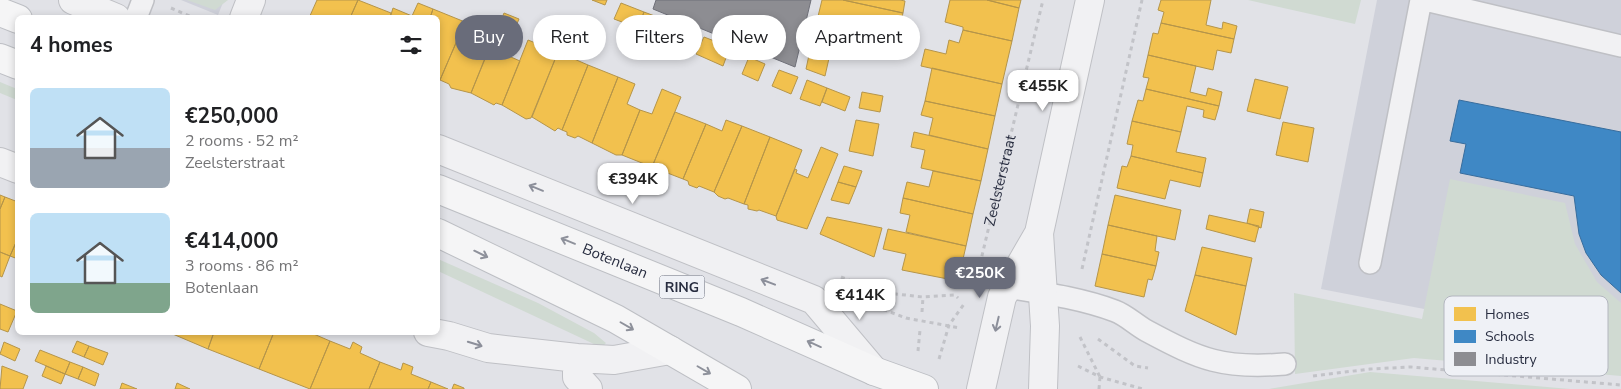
<!DOCTYPE html>
<html lang="en">
<head>
<meta charset="utf-8">
<style>
	body { margin:0; font-family:"Nunito Sans",sans-serif; background:#f2f2f2; color:#202124; height:100vh; display:flex; flex-direction:column; font-size:19px; white-space:nowrap }
	* { box-sizing:border-box; margin:0 }
	p { font-size:16px; color:#757577 }
	.icon { flex:none; width:28px; height:28px; fill:none; stroke:currentColor; stroke-width:2; stroke-linecap:round; stroke-linejoin:round }
	.map { position:relative; flex:1; overflow:hidden }
	.side { position:absolute; left:15px; top:15px; width:425px; height:320px; display:flex; flex-direction:column; background:#fff; border-radius:8px; box-shadow:0 2px 8px #0003 }
	.side>* { flex:none }
	.top-card { position:absolute; left:455px; top:15px; width:475px; height:45px; display:flex; gap:10px }
	.price { position:absolute; translate:-50% -42px; padding:0 11px; border-radius:10px; background:#fff; color:#222; font-size:16px; line-height:32px; filter:drop-shadow(0 1px 2px #0008) }
	.price::after { content:''; position:absolute; left:50%; top:30px; width:15px; height:11px; margin-left:-8px; background:inherit; clip-path:polygon(0 0,100% 0,50% 100%) }
	.price.active { background:#696c7a; color:#fff }
	ul { padding:0; list-style:none }
	li { display:flex; align-items:center; gap:15px; height:125px; padding:0 15px }
	li span { display:grid; place-items:center; flex:none; width:140px; height:100px; border-radius:8px; color:#555 }
	li>.icon { margin-inline-start:auto }
	span .icon { width:60px; height:60px; fill:#fffc; stroke-width:1 }
	li b { font-size:21px }
	h2 { display:flex; justify-content:space-between; align-items:center; height:60px; padding:0 15px; font-size:21px }
	.tag { padding:0 18px; border-radius:22px; background:#fff; box-shadow:0 2px 8px #0003; font-size:18px; line-height:45px }
	.tag.active { background:#696c7a; color:#fff }
	.map>svg:first-child { display:block }
</style>
</head>
<body>
<div class="map">
<svg width="1621" height="389" viewBox="0 0 1621 389">
	<rect width="100%" height="100%" fill="#e1e2e7"/>
	<path fill="#cfd1da" d="M181,0H224L218,15Z
		M1377,0H1621V347L1321,289Z"/>
	<path fill="#d0dad2" d="M187,0H228L215,10Z
		M1248,0H1361L1355,24Z
		M0,82L17,89V100L0,93Z
		M1450,179L1565,203L1575,244L1597,282L1621,303V376L1414,358L1295,374L1294,293L1422,319Z
		M438,259L538,303L594,333L606,343L603,346L596,345L438,271Z
		M1370,372L1570,389H1269Z"/>
	<path fill="#f2c14e" stroke="#b5954a" d="M317,0H358L350,18H309Z
		M358,0L391,13L390,18H350Z
		M592,0H607L605,5Z
		M822,0H843L903,13L892,59L812,41Z
		M843,0H900L905,1L903,13Z
		M950,0H987L1019,8L1012,41L963,30V27L945,22Z
		M987,0H1021L1019,8Z
		M1161,0H1211L1206,25L1222,29L1223,22L1237,26L1234,39L1161,23L1164,12L1158,10Z
		M418,3L433,9L430,18H390L393,8L412,16Z
		M621,3L644,12L638,28L614,19Z
		M433,9L465,22L440,80L438,79V18H430Z
		M644,12L668,21L661,37L638,28Z
		M504,13L519,19L504,54L520,61L502,105L496,103L494,105L471,93Z
		M483,23L497,28L471,93L451,88L449,84L440,80L459,36L475,43Z
		M1161,23L1234,39L1231,53L1217,50L1213,70L1148,55L1153,33L1158,34Z
		M674,25L699,35L692,52L668,43Z
		M963,30L1012,41L1002,84L921,66L925,49L946,54L949,40L959,43Z
		M704,37L730,47L723,66L696,54Z
		M528,40L558,52L531,118L526,119L502,105Z
		M812,41L832,45L825,76L806,69Z
		M558,52L588,65L562,130L558,128L555,131L532,117Z
		M1148,55L1196,66L1190,92L1206,96L1208,88L1222,92L1219,106L1146,89L1149,78L1143,77Z
		M749,57L765,64L758,81L742,74Z
		M588,65L618,77L592,143L578,136L575,138L567,135V132L562,130Z
		M932,68L1002,84L995,116L925,101Z
		M779,70L798,77L791,94L772,86Z
		M618,77L635,84L627,104L640,110L622,155H616L592,143Z
		M1255,79L1288,87L1280,119L1247,111Z
		M807,80L827,88L820,106L800,99Z
		M827,88L850,97L845,111L822,102Z
		M662,89L681,97L652,167L622,155L640,110L652,114Z
		M1146,89L1219,106L1215,120L1203,117L1204,110L1187,106L1181,132L1132,121L1138,100L1143,101Z
		M862,92L883,96L880,112L859,108Z
		M925,101L995,116L988,149L929,135L933,118L921,115Z
		M675,112L706,124L683,179L652,167Z
		M726,120L742,126L714,192L699,186L697,188L689,185L688,181L683,179L706,124L722,131Z
		M856,120L879,124L873,156L849,151Z
		M1132,121L1181,132L1176,152L1206,158L1203,173L1131,156L1133,145L1127,144Z
		M1283,122L1314,128L1308,162L1276,155Z
		M742,126L770,137L744,204L728,198L725,199L718,196L714,192Z
		M914,132L988,149L981,181L921,168L925,150L911,147Z
		M770,137L802,150L776,216L759,210L757,211L748,209V205L744,204Z
		M821,147L838,154L807,229L777,220L776,216L795,169L797,170L796,173L808,178Z
		M1131,156L1203,173L1200,187L1170,180L1165,199L1117,188L1122,166L1127,167Z
		M844,166L862,171L856,187L838,182Z
		M933,171L981,181L973,214L903,198L907,182L929,187Z
		M838,182L856,187L849,204L831,200Z
		M0,195L5,197L0,209Z
		M1115,195L1181,210L1175,240L1108,225Z
		M5,197L18,202V238L10,256L0,252V209Z
		M903,198L973,214L966,246L906,232L910,215L900,213Z
		M1250,209L1264,212L1261,228L1247,223Z
		M1209,215L1259,226L1255,242L1206,229Z
		M827,217L882,228L874,257L820,234Z
		M1108,225L1157,236L1155,251L1159,252L1156,266L1102,254Z
		M888,229L966,246L958,281L902,270L906,254L883,249Z
		M18,238V259L10,256Z
		M1202,247L1252,258L1246,286L1195,275Z
		M0,252L10,256L2,277L0,276Z
		M1102,254L1156,266L1152,280L1148,279L1144,297L1095,286Z
		M1195,275L1246,286L1236,335L1185,311Z
		M0,304L17,311L8,332L0,329Z
		M168,332H214L208,349Z
		M214,332H274L259,369L208,349Z
		M274,332H309L330,341L310,389L259,369Z
		M77,341L89,346L84,357L72,352Z
		M330,341L350,349L353,342L362,347L360,353L380,362L369,389H310Z
		M4,342L20,349L15,361L0,354Z
		M89,346L108,353L103,365L84,357Z
		M40,350L70,362L65,374L35,361Z
		M70,362L83,367L78,379L65,374Z
		M380,362L401,370L403,363L413,367L411,374L431,382L428,389H369Z
		M2,366L28,376L23,389H0Z
		M46,366L65,374L61,384L42,376Z
		M83,367L99,374L95,386L78,379Z
		M431,382L448,389H428Z
		M122,383L137,389H120Z
		M177,383L190,389H175Z
		M454,384L464,388V389H452Z"/>
	<path fill="#3f88c5" stroke="#386d9d" d="M1459,100L1621,132V293L1601,275L1586,253L1579,234L1574,196L1460,173L1466,144L1450,141Z"/>
	<path fill="#8d8d92" stroke="#6f7079" d="M656,0H811L795,67L653,9Z"/>
	<g fill="none" stroke-linecap="round" stroke-linejoin="round">
		<defs>
			<path id="service" d="M1425,0L1621,46
				M136,18L143,0
				M1370,263L1421,0
				M1006,287C1043,293 1080,298 1115,311C1126,315 1136,325 1147,331C1201,360 1223,369 1285,364"/>
			<path id="minor" d="M73,0L116,18
				M244,18L251,0
				M438,149L814,300L874,371
				M0,162L18,169
				M428,332L449,336L488,348L577,358L614,360L670,350
				M577,358V377L588,389"/>
			<path id="tertiary" d="M981,389L1002,297L1039,233
				M1043,389L1045,326L1039,233L1090,0"/>
			<g id="primary">
				<path d="M0,12L18,19"/>
				<path d="M0,58L18,65"/>
				<path id="s2" d="M438,189L741,312L874,371L924,389"/>
				<path d="M438,233L616,319L737,389"/>
			</g>
		</defs>
		<use href="#service" stroke="#bfc0c5" stroke-width="24"/>
		<use href="#minor" stroke="#bfc0c5" stroke-width="30"/>
		<use href="#tertiary" stroke="#bfc0c5" stroke-width="30"/>
		<use href="#primary" stroke="#bdbfc4" stroke-width="30"/>
		<g stroke="#c2c3c8" stroke-width="3" stroke-dasharray="4 4" stroke-linecap="butt">
			<path d="M171,8L194,18"/>
			<path id="s1" d="M980,264L1043,0"/>
			<path d="M1082,269L1142,0"/>
			<path d="M841,277L878,292L923,297L955,295L958,298"/>
			<path d="M861,301L906,318L960,328"/>
			<path d="M922,312L923,297"/>
			<path d="M1080,337L1100,377"/>
			<path d="M1098,339L1135,366L1148,368"/>
			<path d="M918,351L920,330"/>
			<path d="M939,359L949,325L964,304"/>
			<path d="M1078,366L1100,377L1143,389"/>
			<path d="M1313,376L1370,369L1411,367L1621,385"/>
			<path d="M1099,389L1100,377"/>
		</g>
		<use href="#service" stroke="#f1f1f3" stroke-width="21"/>
		<use href="#minor" stroke="#f1f1f3" stroke-width="28"/>
		<use href="#tertiary" stroke="#f1f1f3" stroke-width="28"/>
		<use href="#primary" stroke="#f5f5f6" stroke-width="28"/>
	</g>
	<defs><path id="oneway-shaft" d="M-6 0H5M1.5-3L5.5 0L1.5 3" fill="none" stroke-width="1.6" stroke-linecap="round" stroke-linejoin="round" transform="scale(1.25)"/></defs>
	<g stroke="#8c8f9a">
		<use href="#oneway-shaft" transform="translate(536 188) rotate(-158)"/>
		<use href="#oneway-shaft" transform="translate(768 282) rotate(-159)"/>
		<use href="#oneway-shaft" transform="translate(997 324) rotate(103)"/>
		<use href="#oneway-shaft" transform="translate(475 344) rotate(17)"/>
	</g>
	<g stroke="#8e919b">
		<use href="#oneway-shaft" transform="translate(568 241) rotate(-158)"/>
		<use href="#oneway-shaft" transform="translate(481 254) rotate(26)"/>
		<use href="#oneway-shaft" transform="translate(627 326) rotate(30)"/>
		<use href="#oneway-shaft" transform="translate(814 344) rotate(-156)"/>
		<use href="#oneway-shaft" transform="translate(704 370) rotate(30)"/>
	</g>
	<g text-anchor="middle" stroke-width="5" stroke-linejoin="round" paint-order="stroke">
		<rect fill="#eff1f6" stroke="#646877" stroke-width="1" x="659.5" y="275.5" width="45" height="23" rx="4"/>
		<g font-size="14" font-weight="bold" fill="#282d40">
			<text x="682" y="292">RING</text>
		</g>
		<g font-size="15" fill="#282d40" stroke="#eff1f6">
			<text dy="5" stroke="none"><textPath href="#s1" startOffset="86">Zeelsterstraat</textPath></text>
			<text dy="5" stroke="none"><textPath href="#s2" startOffset="191">Botenlaan</textPath></text>
		</g>
	</g>
	<rect x="1444" y="296" width="164" height="80" rx="8" fill="#eff1f6" stroke="#b3b6bf" stroke-width="1"/>
	<rect x="1454" y="307" width="22" height="14" fill="#f2c14e"/>
	<rect x="1454" y="330" width="22" height="13" fill="#3f88c5"/>
	<rect x="1454" y="352" width="22" height="14" fill="#8d8d92"/>
	<g font-size="14" fill="#282d40">
		<text x="1485" y="319">Homes</text>
		<text x="1485" y="341">Schools</text>
		<text x="1485" y="364">Industry</text>
	</g>
</svg>
<b class="price" style="left:1043px;top:112px">€455K</b>
<b class="price" style="left:633px;top:205px">€394K</b>
<b class="price active" style="left:980px;top:299px">€250K</b>
<b class="price" style="left:860px;top:321px">€414K</b>
<div class="top-card">
<a class="tag active">Buy</a>
<a class="tag">Rent</a>
<a class="tag">Filters</a>
<a class="tag">New</a>
<a class="tag">Apartment</a>
</div>
<section class="side">
<h2>4 homes<svg class="icon" aria-label="filters" viewBox="0 0 24 24"><path d="M4 7h16M4 17h16"/><circle cx="9" cy="7" r="2"/><circle cx="15" cy="17" r="2"/></svg></h2>
<ul>
<li><span style="background:linear-gradient(#bfe0f5 60%,#9aa5b1 0)"><svg class="icon" aria-label="home" viewBox="0 0 24 24"><path d="M3 11l9-7 9 7M6 9v11h12V9"/></svg></span><div><b>€250,000</b><p>2 rooms · 52 m²</p><p>Zeelsterstraat</p></div></li>
<li><span style="background:linear-gradient(#bfe0f5 70%,#7fa58c 0)"><svg class="icon" aria-label="home" viewBox="0 0 24 24"><path d="M3 11l9-7 9 7M6 9v11h12V9"/></svg></span><div><b>€414,000</b><p>3 rooms · 86 m²</p><p>Botenlaan</p></div></li>
</ul>
</section>
</div>
</body>
</html>
